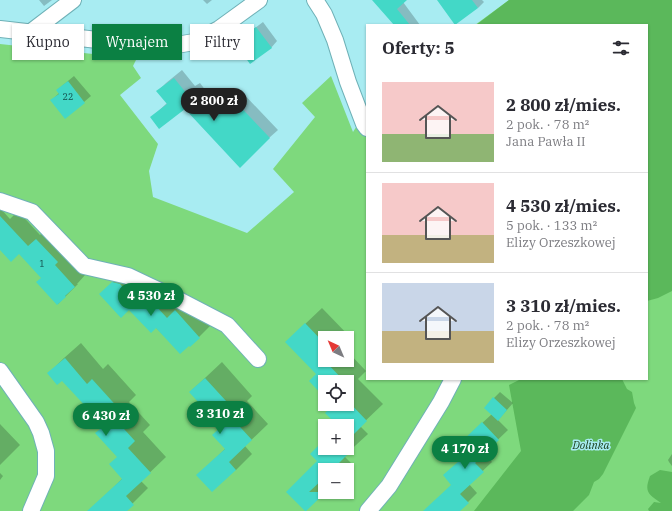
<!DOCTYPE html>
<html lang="pl">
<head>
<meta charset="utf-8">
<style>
	body { margin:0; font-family:"IBM Plex Serif",serif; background:#f2f2f3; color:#2b2b33; height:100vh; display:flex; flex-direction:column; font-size:15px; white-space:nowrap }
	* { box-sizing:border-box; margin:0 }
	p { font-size:13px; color:#7c7c81 }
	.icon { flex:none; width:22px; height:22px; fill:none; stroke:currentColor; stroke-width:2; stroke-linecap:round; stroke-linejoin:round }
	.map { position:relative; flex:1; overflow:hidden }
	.details { position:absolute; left:366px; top:24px; width:282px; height:356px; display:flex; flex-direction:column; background:#fff; border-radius:0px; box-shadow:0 1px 3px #0004 }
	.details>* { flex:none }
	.guide { position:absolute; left:12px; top:24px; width:294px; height:36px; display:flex; gap:8px }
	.needle { width:26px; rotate:316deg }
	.tools { position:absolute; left:318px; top:331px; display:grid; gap:8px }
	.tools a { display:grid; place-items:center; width:36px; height:36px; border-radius:0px; background:#fff; box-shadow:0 1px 3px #0004; font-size:20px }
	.price { position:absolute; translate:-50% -34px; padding:0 9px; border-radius:14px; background:#0b8043; color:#fff; font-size:13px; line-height:26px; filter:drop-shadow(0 1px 2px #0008) }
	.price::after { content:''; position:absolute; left:50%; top:24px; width:12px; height:9px; margin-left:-6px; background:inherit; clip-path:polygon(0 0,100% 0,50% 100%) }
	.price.active { background:#222; color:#fff }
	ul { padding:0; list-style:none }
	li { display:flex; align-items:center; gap:12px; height:100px; padding:0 16px }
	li+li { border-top:1px solid #e1e1e2 }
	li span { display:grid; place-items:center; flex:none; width:112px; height:80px; border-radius:0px; color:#555 }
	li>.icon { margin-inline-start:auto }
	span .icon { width:48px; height:48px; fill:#fffc; stroke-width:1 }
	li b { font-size:17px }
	h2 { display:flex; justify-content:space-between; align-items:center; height:48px; padding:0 16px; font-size:17px }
	.tag { padding:0 14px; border-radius:0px; background:#fff; box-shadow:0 1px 3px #0004; font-size:14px; line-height:36px }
	.tag.active { background:#0b8043; color:#fff }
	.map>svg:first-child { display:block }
</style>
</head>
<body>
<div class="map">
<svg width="672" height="511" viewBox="0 0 672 511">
	<rect width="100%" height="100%" fill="#a8ecf2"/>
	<path fill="#7ed97d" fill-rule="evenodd" d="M509,0H672V511H0V44L93,54L137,58L133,66L141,78L120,95L158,144L149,171L153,197L247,233L294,192L273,169L315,117L302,103L331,76L353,132L367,110V379H647V25H475ZM325,338H347V360H325ZM325,382H347V404H325ZM325,426H347V448H325ZM325,470H347V492H325Z"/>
	<path fill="#5bb85b" d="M509,0H672V291L658,298L647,301V25H476Z
		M521,379H622L627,389L632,392L634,403L636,408L603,474L599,479L594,482L589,495L573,511H474L521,451L509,385Z
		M660,470L672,472V511H649L648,509L654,502L661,503C648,494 644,492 650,476Z"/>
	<path fill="#0003" d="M39,0H52L44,6Z
		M203,0H212L207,4Z
		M373,0H405L403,2L420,25H395Z
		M446,0H482L484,2L478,8Z
		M263,22L277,41L271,48L236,43L243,37Z
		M182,70L195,86L200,83L218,107L238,88L278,130L269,138L185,108L152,117L167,103L158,91L166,83Z
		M74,76L91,96L84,102L65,117L52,100L59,93L57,90Z
		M0,208L10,219L18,211L40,235L49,227L86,274L77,284H78L58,304L42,277L19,253L0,249Z
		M125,271L211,325L190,346L189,344L180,352L112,283Z
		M322,308L353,340L347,347V338H325V360H347V351L366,371L358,379L383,404L360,426L368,434L344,456L352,464L346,470H325V491L305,510L287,492L318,461L325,440V448H347V426H340L334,406L332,404H347V382H325V397L303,326Z
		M81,343L103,369L108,364L136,395L129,402L150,425L143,432L166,457L141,481L148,488L125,511H98L94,506L123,478L118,457L104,426L62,379L49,373L64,358Z
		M222,362L252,396L247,401L268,424L245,446L252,454L236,470L198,475L226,448L222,427L190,392Z
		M500,392L513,403L498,420L508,430L484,453L492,462L469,484L477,493L459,511H434L452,484L468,453L469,435L492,414L494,398Z
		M0,424L20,445L0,465Z
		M672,454V466L669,462L668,460Z
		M0,473L3,476L0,480Z"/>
	<path fill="#43d8c7" d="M372,0H407L397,9L410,25H394Z
		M437,0H472L478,8L455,25Z
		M256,27L272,48L250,64L235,43Z
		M174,78L187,94L191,90L210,114L229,95L270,138L240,168L185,109L159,129L150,117L167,104L156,91Z
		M68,81L85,103L65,119L50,100L59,94L56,90Z
		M0,216L28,246L36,239L58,262L55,265L75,287L65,296L66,297L57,305L36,282L41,278L19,254L11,262L0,250Z
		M112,282L120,284L136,302L145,294L146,295L167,318L175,310L200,338L190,347L189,346L180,354L156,328L151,333L129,310L121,318L99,294Z
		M305,323L325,344V361L345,382H325V398L309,381L316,374L285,342Z
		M65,358L87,384L92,379L121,411L114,418L135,441L128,448L151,473L126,496L134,505L127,511H87L122,479L109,464L117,457L95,433L104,426L62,381L57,385L47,373Z
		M205,378L237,413L231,417L252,440L229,462L236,470L212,492L196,475L225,449L212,435L221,427L189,392Z
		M493,397L507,410L498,421L484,408Z
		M347,400L367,421L347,441V426H338L325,413L332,406L331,404H347Z
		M482,422L499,440L475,463L484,472L460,494L469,503L460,511H423L451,485L443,475L467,454L459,444Z
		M325,439V448H347V445L352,450L332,470H325V477L309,492H326L306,511H305L286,492L317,461L310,454Z"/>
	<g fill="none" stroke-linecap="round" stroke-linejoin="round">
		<defs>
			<path id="minor" d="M315,0L324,14L335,40L348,82L364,124L367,128
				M0,29L115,42L165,47L194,42L219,29L259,0
				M31,32L73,0
				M0,201L32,212L84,266L128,276L149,286L175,298L227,325L258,359
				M0,371L36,422L41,433L46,451V476L31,511
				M368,511L389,486L441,402L453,379"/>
		</defs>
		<use href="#minor" stroke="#6fb1b7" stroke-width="18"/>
		<use href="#minor" stroke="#fff" stroke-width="16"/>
	</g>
	<g text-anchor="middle" stroke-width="3" stroke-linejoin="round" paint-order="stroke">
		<g font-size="9" fill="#124c4a">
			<text x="68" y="100">22</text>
			<text x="42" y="267">1</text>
		</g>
		<g font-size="11" font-style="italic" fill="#143914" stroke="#a8ecf2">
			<text x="591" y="449">Dolinka</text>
		</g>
	</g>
</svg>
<div class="tools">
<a><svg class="needle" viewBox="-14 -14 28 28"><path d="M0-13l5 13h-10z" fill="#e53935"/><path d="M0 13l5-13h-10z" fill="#7c7c81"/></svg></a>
<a><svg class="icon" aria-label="locate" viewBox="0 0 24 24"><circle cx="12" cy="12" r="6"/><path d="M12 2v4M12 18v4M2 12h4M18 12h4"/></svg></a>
<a>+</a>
<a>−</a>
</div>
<b class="price active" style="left:214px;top:122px">2 800 zł</b>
<b class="price" style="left:151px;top:317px">4 530 zł</b>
<b class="price" style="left:220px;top:435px">3 310 zł</b>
<b class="price" style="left:106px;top:437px">6 430 zł</b>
<b class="price" style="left:465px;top:470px">4 170 zł</b>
<div class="guide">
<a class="tag">Kupno</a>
<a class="tag active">Wynajem</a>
<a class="tag">Filtry</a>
</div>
<section class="details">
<h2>Oferty: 5<svg class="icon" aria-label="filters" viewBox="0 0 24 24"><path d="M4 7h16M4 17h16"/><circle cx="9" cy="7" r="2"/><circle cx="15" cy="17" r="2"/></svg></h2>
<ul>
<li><span style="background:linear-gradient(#f6c9c9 65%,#8fb573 0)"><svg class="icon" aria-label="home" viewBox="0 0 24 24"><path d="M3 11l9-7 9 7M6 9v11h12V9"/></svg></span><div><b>2 800 zł/mies.</b><p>2 pok. · 78 m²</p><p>Jana Pawła II</p></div></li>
<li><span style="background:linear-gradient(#f6c9c9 65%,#c2b280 0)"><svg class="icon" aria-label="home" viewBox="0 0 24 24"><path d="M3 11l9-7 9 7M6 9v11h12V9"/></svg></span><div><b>4 530 zł/mies.</b><p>5 pok. · 133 m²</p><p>Elizy Orzeszkowej</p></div></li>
<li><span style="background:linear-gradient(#c9d6e8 60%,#c2b280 0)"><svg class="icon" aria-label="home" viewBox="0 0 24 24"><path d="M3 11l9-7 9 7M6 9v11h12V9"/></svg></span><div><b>3 310 zł/mies.</b><p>2 pok. · 78 m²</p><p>Elizy Orzeszkowej</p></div></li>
</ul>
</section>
</div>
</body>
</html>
